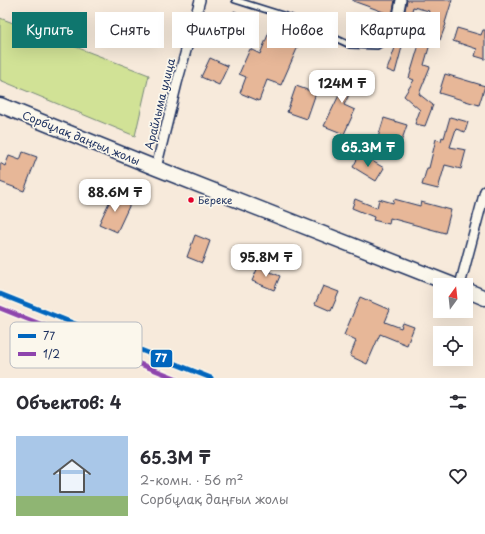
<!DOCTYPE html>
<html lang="ru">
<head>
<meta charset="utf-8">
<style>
	body { margin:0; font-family:"Playpen Sans",sans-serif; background:#f2f2f3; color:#2b2b33; height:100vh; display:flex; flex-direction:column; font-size:15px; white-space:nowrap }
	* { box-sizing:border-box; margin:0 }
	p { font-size:13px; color:#7c7c81 }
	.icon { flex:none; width:22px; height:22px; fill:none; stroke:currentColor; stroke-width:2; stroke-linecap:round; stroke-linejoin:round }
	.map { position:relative; height:378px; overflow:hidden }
	.side { display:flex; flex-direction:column; background:#fff; flex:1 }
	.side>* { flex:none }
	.guide { position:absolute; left:12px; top:12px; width:461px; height:36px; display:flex; gap:8px }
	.needle { width:26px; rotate:15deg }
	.controls { position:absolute; left:433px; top:278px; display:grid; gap:8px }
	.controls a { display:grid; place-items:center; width:40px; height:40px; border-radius:0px; background:#fff; box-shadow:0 4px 16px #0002; font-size:20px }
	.price { position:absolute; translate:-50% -34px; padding:0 9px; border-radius:8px; background:#fff; color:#222; font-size:13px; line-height:26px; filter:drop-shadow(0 1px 2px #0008) }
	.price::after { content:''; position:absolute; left:50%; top:24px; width:12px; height:9px; margin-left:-6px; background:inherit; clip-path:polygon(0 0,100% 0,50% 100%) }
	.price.on { background:#0f766e; color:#fff }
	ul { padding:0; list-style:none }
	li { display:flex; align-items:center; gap:12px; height:100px; padding:0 16px }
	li+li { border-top:1px solid #e1e1e2 }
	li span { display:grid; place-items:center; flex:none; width:112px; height:80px; border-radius:0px; color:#555 }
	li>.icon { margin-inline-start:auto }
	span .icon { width:48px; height:48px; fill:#fffc; stroke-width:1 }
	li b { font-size:17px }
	h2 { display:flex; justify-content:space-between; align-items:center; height:48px; padding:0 16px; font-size:17px }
	.pill { padding:0 14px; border-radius:0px; background:#fff; box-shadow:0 4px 16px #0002; font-size:14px; line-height:36px }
	.pill.on { background:#0f766e; color:#fff }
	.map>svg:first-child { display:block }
</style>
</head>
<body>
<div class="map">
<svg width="485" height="378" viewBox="0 0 485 378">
	<rect width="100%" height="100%" fill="#f7eadb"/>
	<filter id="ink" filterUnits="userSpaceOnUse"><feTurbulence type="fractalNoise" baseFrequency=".025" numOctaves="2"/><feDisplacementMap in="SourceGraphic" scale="8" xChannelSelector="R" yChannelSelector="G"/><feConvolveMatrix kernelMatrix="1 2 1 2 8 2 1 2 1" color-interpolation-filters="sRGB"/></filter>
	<g filter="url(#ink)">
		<path fill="#d1e296" stroke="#76887a" d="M0,18L149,75L135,136L0,80Z"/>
		<path fill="#e7b798" stroke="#1b2f5e" d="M353,0H395L392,15L353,1Z
			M407,0H452L445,23L446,24L440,40L432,37L424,65L430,67L419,94L433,105L425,126L415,124L420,110L404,96L414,80L409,78L429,11L413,7L409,22L403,20Z
			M234,11L257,21L253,30L230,20Z
			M457,28L481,35L483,30H485V59L475,56L477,49L453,41Z
			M270,30L300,42L281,85L267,80L259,101L240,93L246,77L239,74L250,49L260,54Z
			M396,45L402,47L395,73L387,70Z
			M210,58L228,66L219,85L201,77Z
			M342,69L358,76L344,105L355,110L344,134L324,126L342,89L334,85Z
			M445,74L485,86L479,105L439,93Z
			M296,86L316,93L307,119L287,112Z
			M450,117L468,122L465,132L456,129L450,147L466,150L461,169L445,165L438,189L422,185L427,168H429L436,139L441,141L442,137L444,138Z
			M384,118L407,125L398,151L376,144Z
			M23,152L37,157L24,191L0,182V163L5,166L9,156L20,160Z
			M360,154L384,168L376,181L353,167Z
			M113,194L131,202L117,232L99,224Z
			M355,199L377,208L379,199L393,203L394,199L420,206L421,202L451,210L445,233L390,218L389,224L373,220L374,217L352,208Z
			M195,235L210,241L202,263L187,257Z
			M258,267L280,276L274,290L252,281Z
			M323,286L339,292L331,311L315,304Z
			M360,297L390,310L385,322L401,328L403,323L414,327L407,345L380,334L367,364L350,356L356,341L344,335Z"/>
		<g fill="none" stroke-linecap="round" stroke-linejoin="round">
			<defs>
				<path id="lane" d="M235,0L289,17L350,45L377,46L394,36"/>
				<path id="street" d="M394,36L401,0
					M156,168L177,83L200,0
					M460,285L485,191"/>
				<path id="primary" d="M0,105L156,168L453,285
					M466,290L485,298"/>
			</defs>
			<use href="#lane" stroke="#1b2f5e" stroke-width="8"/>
			<use href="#street" stroke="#1b2f5e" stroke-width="12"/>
			<use href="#primary" stroke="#1b2f5e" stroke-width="17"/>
			<use href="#lane" stroke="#fbf7ec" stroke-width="4.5"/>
			<use href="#street" stroke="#fbf7ec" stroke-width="9"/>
			<use href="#primary" stroke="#fbf7ec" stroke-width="14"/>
			<defs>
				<path id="rail-1" d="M0,294L211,378"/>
				<path id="rail-2" d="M0,308L175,378"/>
			</defs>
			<use href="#rail-1" stroke="#fbf7ec" stroke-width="8"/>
			<use href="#rail-2" stroke="#fbf7ec" stroke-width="8"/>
			<use href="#rail-1" stroke="#0065bd" stroke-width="5"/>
			<use href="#rail-2" stroke="#8e44ad" stroke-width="5"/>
		</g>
	</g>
	<circle fill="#e4002b" stroke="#fbf7ec" stroke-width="1.5" cx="191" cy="200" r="3.5"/>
	<g text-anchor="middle" stroke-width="3.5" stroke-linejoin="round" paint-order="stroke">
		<g font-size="10" fill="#1b2f5e" stroke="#fbf7ec" text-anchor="start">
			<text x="198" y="204">Береке</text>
		</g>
		<g font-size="11" fill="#1b2f5e" stroke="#fbf7ec">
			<text transform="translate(160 104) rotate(-76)" y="4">Арайлыма улица</text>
			<text transform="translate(81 138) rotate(22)" y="4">Сорбұлақ даңғыл жолы</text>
		</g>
	</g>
	<rect x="10" y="322" width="132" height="46" rx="6" fill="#fbf7ec" stroke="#b8bbc1" stroke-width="1"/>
	<rect x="18" y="334" width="18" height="4" fill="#0065bd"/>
	<rect x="18" y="352" width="18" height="4" fill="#8e44ad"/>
	<g font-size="11" fill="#1b2f5e">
		<text x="43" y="340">77</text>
		<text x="43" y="358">1/2</text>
	</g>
	<rect stroke="#fbf7ec" stroke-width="1.5" x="150" y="349" width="23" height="19" rx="4" fill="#0065bd"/>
	<g font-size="11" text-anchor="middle" font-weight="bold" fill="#fff">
		<text x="161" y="362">77</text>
	</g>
</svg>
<div class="controls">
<a><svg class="needle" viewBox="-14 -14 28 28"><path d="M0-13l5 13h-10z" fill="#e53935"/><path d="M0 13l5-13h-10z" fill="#7c7c81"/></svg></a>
<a><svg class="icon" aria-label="locate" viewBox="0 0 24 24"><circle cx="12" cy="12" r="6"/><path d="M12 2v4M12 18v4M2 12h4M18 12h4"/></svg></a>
</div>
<b class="price" style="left:342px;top:104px">124M ₸</b>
<b class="price on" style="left:368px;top:168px">65.3M ₸</b>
<b class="price" style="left:115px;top:213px">88.6M ₸</b>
<b class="price" style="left:266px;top:278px">95.8M ₸</b>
<div class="guide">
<a class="pill on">Купить</a>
<a class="pill">Снять</a>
<a class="pill">Фильтры</a>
<a class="pill">Новое</a>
<a class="pill">Квартира</a>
</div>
</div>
<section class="side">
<h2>Объектов: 4<svg class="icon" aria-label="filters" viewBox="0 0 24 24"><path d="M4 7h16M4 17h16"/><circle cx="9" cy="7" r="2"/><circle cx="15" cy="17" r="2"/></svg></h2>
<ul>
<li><span style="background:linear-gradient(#a9c7e8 75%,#8fb573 0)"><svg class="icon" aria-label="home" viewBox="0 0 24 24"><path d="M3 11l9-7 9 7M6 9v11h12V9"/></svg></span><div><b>65.3M ₸</b><p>2-комн. · 56 m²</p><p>Сорбұлақ даңғыл жолы</p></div><svg class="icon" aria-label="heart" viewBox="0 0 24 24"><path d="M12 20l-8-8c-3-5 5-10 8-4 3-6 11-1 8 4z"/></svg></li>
</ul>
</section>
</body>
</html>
